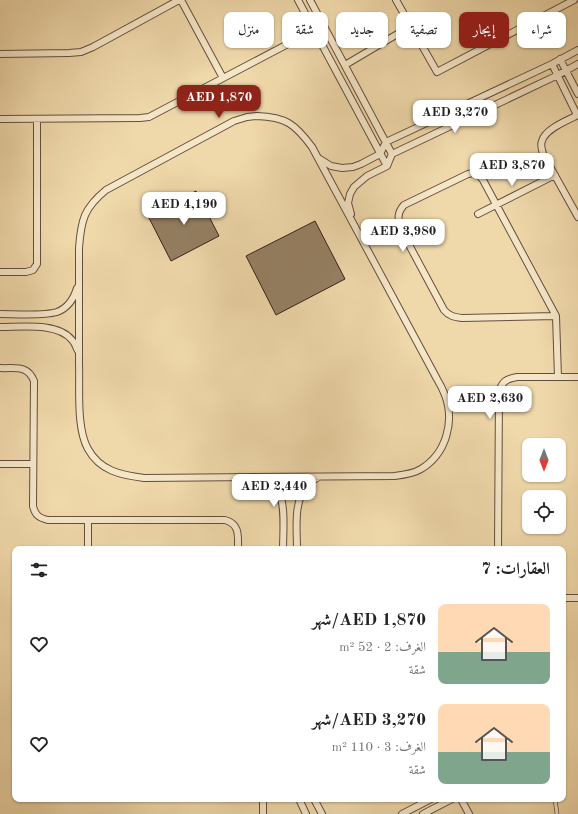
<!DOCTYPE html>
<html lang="ar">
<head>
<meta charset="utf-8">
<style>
	body { margin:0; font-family:"Old Standard TT",Amiri,serif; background:#f6f6f6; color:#222; direction:rtl; height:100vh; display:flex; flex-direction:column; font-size:15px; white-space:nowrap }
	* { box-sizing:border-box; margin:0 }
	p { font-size:13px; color:#767676 }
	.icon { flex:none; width:22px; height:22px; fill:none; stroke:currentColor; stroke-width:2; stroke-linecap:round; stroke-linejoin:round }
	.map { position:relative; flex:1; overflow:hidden; direction:ltr }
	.details { position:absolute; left:12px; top:546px; width:554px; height:256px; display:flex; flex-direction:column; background:#fff; border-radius:8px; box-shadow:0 1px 3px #0004; direction:rtl }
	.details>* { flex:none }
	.hud { position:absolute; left:12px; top:12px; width:554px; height:36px; direction:rtl; display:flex; gap:8px }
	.needle { width:26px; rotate:180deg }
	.buttons { position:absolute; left:522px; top:438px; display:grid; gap:8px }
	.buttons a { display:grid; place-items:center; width:44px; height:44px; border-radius:8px; background:#fff; box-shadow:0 1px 3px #0004; font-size:20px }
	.price { position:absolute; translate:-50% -34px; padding:0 9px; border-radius:8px; background:#fff; color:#222; font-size:13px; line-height:26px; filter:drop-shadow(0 1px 2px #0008) }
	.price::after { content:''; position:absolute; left:50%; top:24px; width:12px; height:9px; margin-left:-6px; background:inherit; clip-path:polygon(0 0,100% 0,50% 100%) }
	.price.active { background:#8f2418; color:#fff }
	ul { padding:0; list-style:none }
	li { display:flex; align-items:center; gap:12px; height:100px; padding:0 16px }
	li span { display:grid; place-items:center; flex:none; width:112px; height:80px; border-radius:8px; color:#555 }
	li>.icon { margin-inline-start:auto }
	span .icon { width:48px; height:48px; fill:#fffc; stroke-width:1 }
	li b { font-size:17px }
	h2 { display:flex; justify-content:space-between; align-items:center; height:48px; padding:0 16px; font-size:17px }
	.tag { padding:0 14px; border-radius:8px; background:#fff; box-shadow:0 1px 3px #0004; font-size:14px; line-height:36px }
	.tag.active { background:#8f2418; color:#fff }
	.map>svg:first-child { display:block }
</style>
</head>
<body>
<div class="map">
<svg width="578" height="814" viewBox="0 0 578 814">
	<rect width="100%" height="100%" fill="#efd8aa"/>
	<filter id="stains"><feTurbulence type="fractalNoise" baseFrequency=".005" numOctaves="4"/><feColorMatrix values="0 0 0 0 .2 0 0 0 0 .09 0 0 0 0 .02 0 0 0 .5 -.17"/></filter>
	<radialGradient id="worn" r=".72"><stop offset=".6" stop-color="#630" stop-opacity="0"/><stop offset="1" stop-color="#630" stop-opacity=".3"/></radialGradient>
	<path fill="#958064" stroke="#342118" d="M196,191L219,236L171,261L148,216Z
		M315,221L345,279L276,315L246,256Z"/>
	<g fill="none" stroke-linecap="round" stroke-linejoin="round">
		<defs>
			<path id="lane" d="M555,799L557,814"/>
			<path id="street" d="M181,0L223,78
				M298,0L387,166
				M310,0L392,154
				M396,0L437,72L574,0
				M0,54L69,53L81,52L93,47L179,0
				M560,59L578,94
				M552,64L577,115
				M345,65L411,26
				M578,115C568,120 545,129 542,141C540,145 542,149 543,154L578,217
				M257,116C286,117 295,124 312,147L437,379C440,384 443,390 445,395C455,422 446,454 421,469C413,474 403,475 394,476L144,478C121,475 100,471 88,449C76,428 80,388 79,364C79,325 79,287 79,248C81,220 84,208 106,190L234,121L247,117Z
				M0,119L140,118L149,117L324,25
				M320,159L331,166L342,168L353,167L361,164L380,154L386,142L552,64L578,50
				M351,214L348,203L350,194L354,187L367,176L387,166L392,154L558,75L578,64
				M478,214L555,175
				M0,272H26L33,270L37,264V119
				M0,314C15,314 44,316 57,312C68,308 74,298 77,288
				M556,316L462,318C454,317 449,316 444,310L400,228C398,218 397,213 404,205L468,174L473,173L478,174L483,180L556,316L558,377
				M0,327C21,327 58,322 72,340C75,343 76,347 78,351
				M0,368C15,369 27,364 34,381L33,506C35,515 39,518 48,520H225C240,524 238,536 238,549
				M0,464H33
				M256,479C265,481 273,484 278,492C286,502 283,535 283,549
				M88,520V549
				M297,549C297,528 293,501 308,484C311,481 315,479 319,477
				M498,549L499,391C503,381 506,379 517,377H578
				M563,598H578
				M299,799L306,814
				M314,799L322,814
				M461,799L469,814
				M263,814V799
				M402,814L431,799
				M423,814L452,799"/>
		</defs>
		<use href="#lane" stroke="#634f3c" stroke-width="4.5"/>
		<use href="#street" stroke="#634f3c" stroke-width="8"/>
		<use href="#lane" stroke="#f5e6c8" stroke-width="3"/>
		<use href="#street" stroke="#f5e6c8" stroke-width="6"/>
	</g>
	<rect width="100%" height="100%" filter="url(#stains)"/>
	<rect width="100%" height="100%" fill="url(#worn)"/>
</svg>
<div class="buttons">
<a><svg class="needle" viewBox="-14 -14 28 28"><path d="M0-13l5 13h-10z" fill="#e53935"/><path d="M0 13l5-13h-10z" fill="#767676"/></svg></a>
<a><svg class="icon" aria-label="locate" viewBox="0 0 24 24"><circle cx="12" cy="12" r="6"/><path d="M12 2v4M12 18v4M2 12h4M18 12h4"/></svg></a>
</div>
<b class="price active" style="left:219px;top:119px">AED 1,870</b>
<b class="price" style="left:455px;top:134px">AED 3,270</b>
<b class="price" style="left:512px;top:187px">AED 3,870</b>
<b class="price" style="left:184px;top:226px">AED 4,190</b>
<b class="price" style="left:403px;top:253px">AED 3,980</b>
<b class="price" style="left:490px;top:420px">AED 2,630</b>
<b class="price" style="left:274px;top:508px">AED 2,440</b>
<div class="hud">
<a class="tag">شراء</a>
<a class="tag active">إيجار</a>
<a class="tag">تصفية</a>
<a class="tag">جديد</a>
<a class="tag">شقة</a>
<a class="tag">منزل</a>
</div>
<section class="details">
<h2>العقارات: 7<svg class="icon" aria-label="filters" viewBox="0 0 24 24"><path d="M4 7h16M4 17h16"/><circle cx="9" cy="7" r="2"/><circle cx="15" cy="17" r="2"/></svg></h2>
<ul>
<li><span style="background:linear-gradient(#ffd9b3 60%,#7fa58c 0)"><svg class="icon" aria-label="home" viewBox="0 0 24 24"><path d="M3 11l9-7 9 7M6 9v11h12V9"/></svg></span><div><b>AED 1,870/شهر</b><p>الغرف: 2 · 52 m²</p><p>شقة</p></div><svg class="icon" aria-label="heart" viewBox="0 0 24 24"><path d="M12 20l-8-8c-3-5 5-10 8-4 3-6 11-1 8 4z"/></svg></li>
<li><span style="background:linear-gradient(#ffd9b3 60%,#7fa58c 0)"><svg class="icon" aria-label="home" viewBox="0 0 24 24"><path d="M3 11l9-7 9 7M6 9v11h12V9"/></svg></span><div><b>AED 3,270/شهر</b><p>الغرف: 3 · 110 m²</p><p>شقة</p></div><svg class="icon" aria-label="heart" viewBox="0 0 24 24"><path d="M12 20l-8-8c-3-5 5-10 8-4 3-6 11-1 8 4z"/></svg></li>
</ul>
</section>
</div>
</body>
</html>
